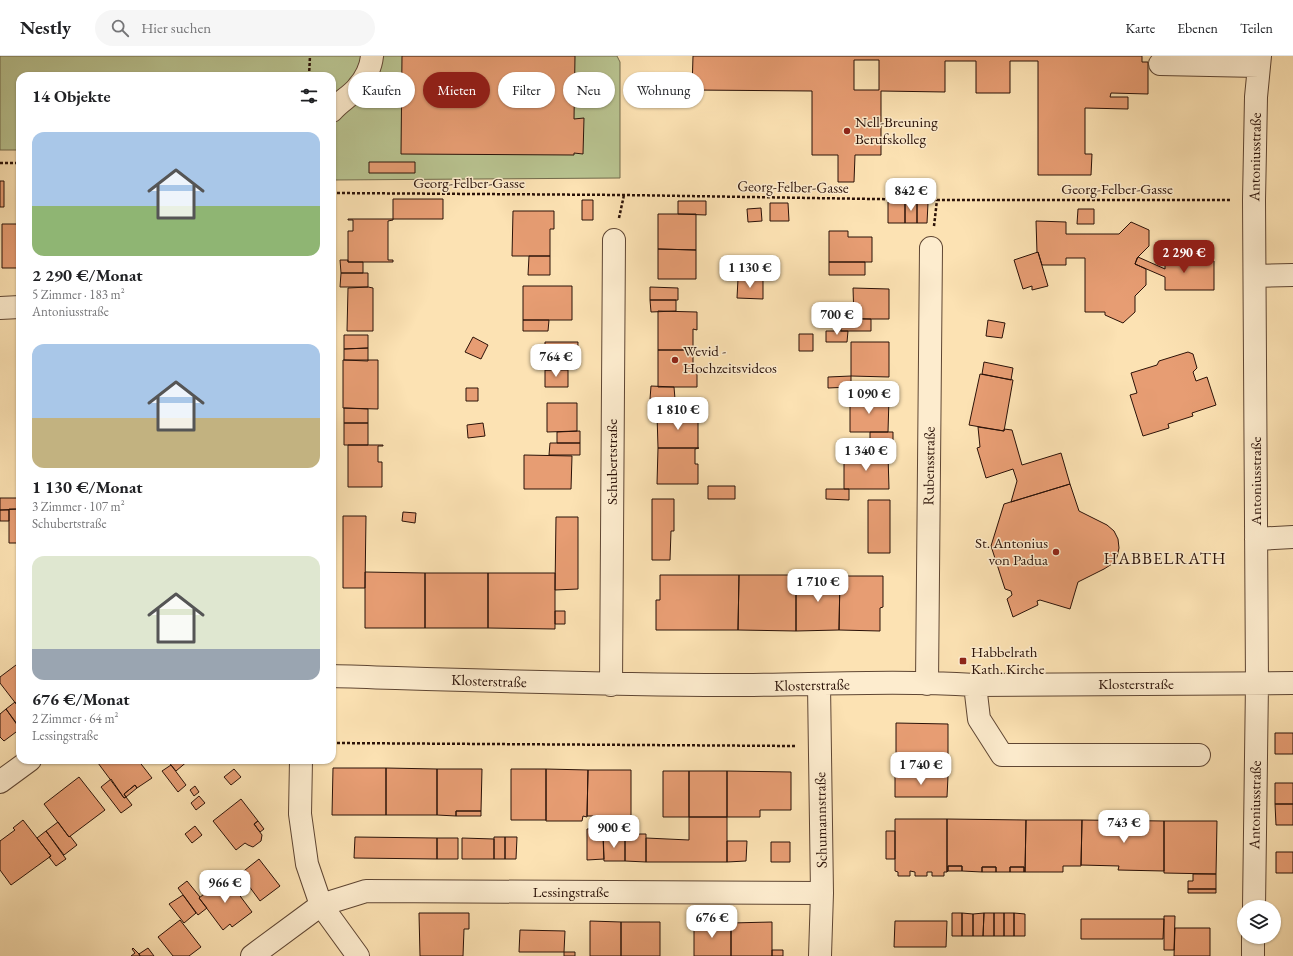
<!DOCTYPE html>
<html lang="de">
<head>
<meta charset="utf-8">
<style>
	body { margin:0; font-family:"EB Garamond",serif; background:#f6f6f6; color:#202124; height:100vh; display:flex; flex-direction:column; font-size:15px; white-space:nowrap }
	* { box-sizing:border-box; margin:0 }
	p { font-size:13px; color:#757577 }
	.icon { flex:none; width:22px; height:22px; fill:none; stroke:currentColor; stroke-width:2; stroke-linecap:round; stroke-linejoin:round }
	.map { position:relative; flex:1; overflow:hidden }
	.panel { position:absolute; left:16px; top:16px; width:320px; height:692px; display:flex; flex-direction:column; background:#fff; border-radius:12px; box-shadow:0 1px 3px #0004 }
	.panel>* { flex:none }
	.banner { position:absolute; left:348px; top:16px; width:380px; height:36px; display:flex; gap:8px }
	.fabs { position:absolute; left:1237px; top:844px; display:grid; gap:8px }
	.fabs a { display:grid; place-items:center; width:44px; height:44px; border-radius:50%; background:#fff; box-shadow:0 1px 3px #0004; font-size:20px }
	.price { position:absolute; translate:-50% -34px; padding:0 9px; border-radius:8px; background:#fff; color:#222; font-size:13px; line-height:26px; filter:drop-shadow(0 1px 2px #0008) }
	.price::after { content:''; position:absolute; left:50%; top:24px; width:12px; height:9px; margin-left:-6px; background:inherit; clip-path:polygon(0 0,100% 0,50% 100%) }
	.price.on { background:#8f2418; color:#fff }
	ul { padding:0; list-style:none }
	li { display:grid; align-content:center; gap:8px; height:212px; padding:0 16px }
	li span { display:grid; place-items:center; height:124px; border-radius:12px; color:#555 }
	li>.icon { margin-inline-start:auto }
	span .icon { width:72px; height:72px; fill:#fffc; stroke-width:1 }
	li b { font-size:17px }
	h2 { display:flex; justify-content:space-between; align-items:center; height:48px; padding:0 16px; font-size:17px }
	.chip { padding:0 14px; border-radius:18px; background:#fff; box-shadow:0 1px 3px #0004; font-size:14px; line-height:36px }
	.chip.on { background:#8f2418; color:#fff }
	header { display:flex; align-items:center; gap:24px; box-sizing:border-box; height:56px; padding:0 20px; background:#fff; border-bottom:1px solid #e0e0e0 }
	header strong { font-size:19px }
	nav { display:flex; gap:22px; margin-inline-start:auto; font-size:14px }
	.search { width:280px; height:36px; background:#f6f6f6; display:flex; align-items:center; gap:10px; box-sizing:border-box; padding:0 14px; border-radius:22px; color:#757577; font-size:15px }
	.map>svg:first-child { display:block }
</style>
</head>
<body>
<header>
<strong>Nestly</strong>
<div class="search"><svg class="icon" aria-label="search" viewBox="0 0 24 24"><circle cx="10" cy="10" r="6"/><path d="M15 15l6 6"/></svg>Hier suchen</div>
<nav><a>Karte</a><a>Ebenen</a><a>Teilen</a></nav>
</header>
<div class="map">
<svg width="1293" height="900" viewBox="0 0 1293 900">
	<rect width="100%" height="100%" fill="#fce2b3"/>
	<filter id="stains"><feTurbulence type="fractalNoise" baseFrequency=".005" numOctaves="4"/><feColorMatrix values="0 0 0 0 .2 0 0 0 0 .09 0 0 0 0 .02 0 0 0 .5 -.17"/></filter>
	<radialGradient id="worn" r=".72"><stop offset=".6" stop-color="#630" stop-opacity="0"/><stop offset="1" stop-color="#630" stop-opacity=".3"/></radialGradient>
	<path fill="#b9c491" stroke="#726b4c" d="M0,0H617L620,6V122L332,124V20H20V94H0Z"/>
	<path fill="#e79d73" stroke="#2b1208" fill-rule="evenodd" d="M402,0H575L574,63L584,62L583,98L574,97V99L401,98Z
		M693,0H1142V6H1148V38L1111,37L1110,41H1128V53L1085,52V98H1092L1091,119H1038V5H1010V37H976V5H945V36L881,35V99H855L854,126H838V99H812V35L692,34ZM854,4H879V34H854Z
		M369,106H415V117H369Z
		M0,125H4V151H0Z
		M393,143H443V163H393Z
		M582,144H593V164H582Z
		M678,145H706V159L678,158Z
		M888,146H905V167H888Z
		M905,146H917V167H905Z
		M770,147H788L789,165H770Z
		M917,147H928L927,167H917Z
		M761,152L762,165L748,166L747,153Z
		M1078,153H1094V168H1077Z
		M513,155H554V173H550V200H512Z
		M658,158H696V194L658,193Z
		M348,163H393V164L388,165V204H393V206H348V175H353V164H348Z
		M1036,165L1066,166V178H1119L1131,166L1149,174V190L1137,202L1135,208L1146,213V229L1135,240V256L1123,267L1105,259V256H1085V202H1066V209H1042L1038,196L1037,197Z
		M2,168H20V212H2Z
		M829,175H848V181H872V206H829Z
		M658,193L696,194V223H658Z
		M1038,196L1048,230L1032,234V230L1023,233L1014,204Z
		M529,200H550V219H528Z
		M1138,201L1165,213V205H1214V234H1165V221L1135,208Z
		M340,204H348V206H363V217H341Z
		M829,206H865V219H829Z
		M341,217H368V231H340Z
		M738,223L763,224V243L737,242Z
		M523,230H572V264H523Z
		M368,231L373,232V275H347L348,232Z
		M650,231L678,232V244H650Z
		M853,232L889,233V263H854Z
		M650,244H676V255L651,256Z
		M658,255L697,256V274L693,273V294H658Z
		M841,262L871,263V275H841Z
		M523,264H549L548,275H523Z
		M988,264L1005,267L1002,282L986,280Z
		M826,275H848L847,286H826Z
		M799,278H813V295H799Z
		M344,279H368V292L344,293Z
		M473,281L488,289L481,303L465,296Z
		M545,286H578L577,313L545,314Z
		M851,286H889V321L851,320Z
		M368,292V305L344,304V293Z
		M658,294H693V313H697V331H658Z
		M1188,296L1193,298L1197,312L1193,316L1196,325L1207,321L1216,349L1192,357L1193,360L1168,368L1169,372L1143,380L1130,339L1137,337L1131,317L1157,309L1159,305Z
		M343,304H378V353L343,352Z
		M984,306L1013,312L1011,324L982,318Z
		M545,314H568V331H545Z
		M980,318L1013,324L1004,375L969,369Z
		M851,320V331L828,332V321Z
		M651,330L674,331L675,343H650Z
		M466,332H478V345H466Z
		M889,342L888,376H850V343Z
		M650,343H675V359H650Z
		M547,347H577V375L547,376Z
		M344,352L368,353V367H344Z
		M657,358L698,359V392H658Z
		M344,367H368V389H344Z
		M483,367L485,380L468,382L467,369Z
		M978,371L1004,375V373L1012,374L1022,409L1061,397L1070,428L1011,446L1017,425L1013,413L986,422L977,392L980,391Z
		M580,375V387H557V376Z
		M870,376H893V388H870Z
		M550,387H580V399H549Z
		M870,388H893V399H870Z
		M348,389H383V390H378V406H382V431H348Z
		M658,392H699L695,393V408H698V428H657Z
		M524,399L572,400L571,433H524Z
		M844,399H888L889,433H844Z
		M1070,428L1079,455L1107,469L1114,475L1118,483L1119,492L1117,501L1112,508L1104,513L1078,526L1070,553L1040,544L1037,545L1038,549L1013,561L1007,543L1012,539L1011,535L1005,533L991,490L1004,448Z
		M708,430H735V443H708Z
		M826,433H849V444L826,443Z
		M0,442H19V453L0,454Z
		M652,443H674V475H671L670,504H652Z
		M868,444H890V497H868Z
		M9,453H20V487H9Z
		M0,454H9V465H0Z
		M403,456L416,457L415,467L402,465Z
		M343,460H366L365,532H343Z
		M556,461H578V533L555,534Z
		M365,516L425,517V572H365Z
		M425,517H488V572H425Z
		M488,517H555V573L488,572Z
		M660,519H739L738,574H656V544H660Z
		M739,519H796V575L738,574Z
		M796,519L840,520L839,574L796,575Z
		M840,520H883V551L880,552V575L839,574Z
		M555,555H565V568H555Z
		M20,606V653L0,627V621Z
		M15,646L20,653V672L6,653Z
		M6,653L20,673L4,685L0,681V658Z
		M896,667L948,668V720H896Z
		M1275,677H1293V698H1275Z
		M104,704H138L152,722L137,732L135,729L124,738L126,741L124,742L98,707Z
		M167,704H189L176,715Z
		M171,709L186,729L178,736L162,715Z
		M333,712H386V759H332Z
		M386,712L437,713V759H386Z
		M234,713L241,721L231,729L224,721Z
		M437,713H482L481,755H456V760L437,759Z
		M511,713H546V764H511Z
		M546,713L588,714L587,761L583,760L582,765H546Z
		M588,714H631V760H587Z
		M663,715H689V761H663Z
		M689,715H727V761H689Z
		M727,715L791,716V754H760V761H727Z
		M895,720H948L947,741H895Z
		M79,721L105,754L69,781L44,748Z
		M111,723L124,742L126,741L132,749L121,757L101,731Z
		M1275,727H1293V748H1275Z
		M135,729L137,732L126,741L124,738Z
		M195,730L199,736L194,740L190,734Z
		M199,740L205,747L196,754L191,747Z
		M241,743L258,765L254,768L262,779L261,785L253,791L248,789L245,787L236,794L213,765Z
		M1275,748H1293V769H1276Z
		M456,755H481V760H456Z
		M689,761H727V806H646V782L689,784Z
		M895,763H947V816H944V820H932V816H927V820H915V816L910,815V820H898V816L895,815Z
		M947,763L1026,764L1025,816H1024V811H1010V816H996V811H982V816L962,815V810H948V815L947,816Z
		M23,764L51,800L11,829L0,814V785L15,774L13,772Z
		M1026,764H1082L1081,810H1063V816H1025Z
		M1082,764L1164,765V815L1118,814L1119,810L1081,809Z
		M258,765L264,773L260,776L254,768Z
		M1164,765H1217L1216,818L1164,817Z
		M58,766L69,781L70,780L77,789L64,799L46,775Z
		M195,770L202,779L192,787L185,778Z
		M603,772L604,803L587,804V773Z
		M46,775L66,803L56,810L49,801L51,800L37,782Z
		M886,775H895V803H886Z
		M625,778H646V806L625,805Z
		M355,781L437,782V803L354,802Z
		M494,781H505V803H494Z
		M505,781H517L516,803H505Z
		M437,782H458V803H437Z
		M462,782L494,783V803H462Z
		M603,782H625V805H604Z
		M727,785H747L746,805L727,806Z
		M771,786H790V806H771Z
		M1276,796H1293V817H1276Z
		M259,803L280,830L260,845L240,818Z
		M948,810H962V815H948Z
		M982,811H996V816H982Z
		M1010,811H1024V816H1010Z
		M1193,818H1216V833H1188V825H1193Z
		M226,821L252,856L232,871L230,868L223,874L199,842Z
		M187,825L200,841L199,842L207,852L198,859L178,832Z
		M1188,833H1216V837H1188Z
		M183,839L196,857L184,867L169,848Z
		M419,857H469V873H464L463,900H420Z
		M952,857H962V880H952Z
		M962,857L973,858V880H962Z
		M984,857L983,880H973V858Z
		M984,857H994V880H983Z
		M994,857H1004V880H994Z
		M1004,857H1014V880H1004Z
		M1014,857L1025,858V880H1014Z
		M1164,860H1175L1174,894H1164Z
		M1081,863H1164L1163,883H1081Z
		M180,864L201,891L189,900H173L158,881Z
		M590,865L621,866V900H590Z
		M895,865H947L946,891H894Z
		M621,866H660V900H621Z
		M694,866L731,867V900H694Z
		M772,866V900H731V867Z
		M1175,872H1210V900H1174Z
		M520,874L565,875L564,896H519Z
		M133,892L139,898L140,900H131L135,897L132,893Z
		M148,892L154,900H140L139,898Z
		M772,894H783V900H772Z
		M564,896H575V900H564Z"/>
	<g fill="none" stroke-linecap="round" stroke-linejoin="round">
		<defs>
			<path id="minor" d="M1160,8L1259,10
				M332,55C339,46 351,40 358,31C365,23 371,11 372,0
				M1255,220L1293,219
				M0,252L20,251
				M1256,483L1293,481
				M332,620C463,624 595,629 726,629C809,629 893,624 975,629L1293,627
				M927,628L931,192
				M611,629L614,184
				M819,629L822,837L820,900
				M975,629L979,663L1002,699H1199
				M301,704L300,758L307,808L321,849L358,900
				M0,726L30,704
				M1254,851L1257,627L1254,144L1256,41L1260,0
				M252,900L321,849L366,835L822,837
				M1253,900V881"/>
		</defs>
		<use href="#minor" stroke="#5f4633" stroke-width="24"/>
		<path stroke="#2b1208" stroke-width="2.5" stroke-dasharray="3 2" stroke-linecap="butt" d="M309,20L310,0
			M0,107H20
			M332,137L624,139L937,144H1231
			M619,162L624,139
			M934,170L937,144
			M332,687L795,690"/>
		<use href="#minor" stroke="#fdecce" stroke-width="22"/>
	</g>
	<g fill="#8f2418" stroke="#fdecce" stroke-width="1.5">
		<circle cx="847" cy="75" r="4"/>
		<circle cx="675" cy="304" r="4"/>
		<circle cx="1056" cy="496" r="4"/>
		<rect x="959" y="601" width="8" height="8" rx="2"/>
	</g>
	<g text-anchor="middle" stroke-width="3" stroke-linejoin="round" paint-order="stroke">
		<g font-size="15" fill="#2b1208" stroke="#fdecce" text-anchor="start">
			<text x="855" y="71">Nell-Breuning<tspan x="855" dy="17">Berufskolleg</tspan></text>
			<text x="683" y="300">Wevid -<tspan x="683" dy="17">Hochzeitsvideos</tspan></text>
			<text x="1048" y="492" text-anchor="end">St. Antonius<tspan x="1048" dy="17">von Padua</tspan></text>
			<text x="971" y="601">Habbelrath<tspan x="971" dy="17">Kath. Kirche</tspan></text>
		</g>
		<g font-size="15" fill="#2b1208" stroke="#fdecce">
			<text transform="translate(1255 101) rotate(-89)" y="5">Antoniusstraße</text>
			<text x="469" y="132">Georg-Felber-Gasse</text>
			<text transform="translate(793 131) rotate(1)" y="5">Georg-Felber-Gasse</text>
			<text x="1117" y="138">Georg-Felber-Gasse</text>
			<text transform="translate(612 406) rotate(-90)" y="5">Schubertstraße</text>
			<text transform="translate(929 410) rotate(-89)" y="5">Rubensstraße</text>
			<text transform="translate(1256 425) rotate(-90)" y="5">Antoniusstraße</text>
			<text transform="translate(489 625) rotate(2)" y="5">Klosterstraße</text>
			<text x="1136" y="633">Klosterstraße</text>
			<text transform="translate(812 629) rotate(-1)" y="5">Klosterstraße</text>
			<text transform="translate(1255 749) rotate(-89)" y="5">Antoniusstraße</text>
			<text transform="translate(821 764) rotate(-91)" y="5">Schumannstraße</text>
			<text x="571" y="841">Lessingstraße</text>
		</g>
		<g font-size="17" letter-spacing="1" fill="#2b1208" stroke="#fdecce">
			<text x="1165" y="508">HABBELRATH</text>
		</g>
	</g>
	<rect width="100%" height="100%" filter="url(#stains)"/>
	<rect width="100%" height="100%" fill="url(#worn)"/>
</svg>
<div class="fabs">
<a><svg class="icon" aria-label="layers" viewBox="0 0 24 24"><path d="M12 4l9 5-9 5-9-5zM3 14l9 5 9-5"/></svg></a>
</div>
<b class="price" style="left:911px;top:156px">842 €</b>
<b class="price on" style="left:1184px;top:218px">2 290 €</b>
<b class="price" style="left:750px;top:233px">1 130 €</b>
<b class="price" style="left:837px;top:280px">700 €</b>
<b class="price" style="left:556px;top:322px">764 €</b>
<b class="price" style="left:869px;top:359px">1 090 €</b>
<b class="price" style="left:678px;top:375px">1 810 €</b>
<b class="price" style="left:866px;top:416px">1 340 €</b>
<b class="price" style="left:818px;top:547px">1 710 €</b>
<b class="price" style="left:921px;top:730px">1 740 €</b>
<b class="price" style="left:1124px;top:788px">743 €</b>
<b class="price" style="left:614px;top:793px">900 €</b>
<b class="price" style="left:225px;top:848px">966 €</b>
<b class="price" style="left:712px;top:883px">676 €</b>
<div class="banner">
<a class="chip">Kaufen</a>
<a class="chip on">Mieten</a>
<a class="chip">Filter</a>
<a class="chip">Neu</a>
<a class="chip">Wohnung</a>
</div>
<section class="panel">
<h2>14 Objekte<svg class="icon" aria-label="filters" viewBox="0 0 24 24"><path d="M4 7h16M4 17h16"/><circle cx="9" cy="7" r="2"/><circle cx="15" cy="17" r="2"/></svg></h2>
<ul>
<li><span style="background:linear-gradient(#a9c7e8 60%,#8fb573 0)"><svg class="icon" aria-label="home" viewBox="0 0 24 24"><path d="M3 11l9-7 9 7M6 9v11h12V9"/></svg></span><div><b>2 290 €/Monat</b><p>5 Zimmer · 183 m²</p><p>Antoniusstraße</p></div></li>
<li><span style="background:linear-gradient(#a9c7e8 60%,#c2b280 0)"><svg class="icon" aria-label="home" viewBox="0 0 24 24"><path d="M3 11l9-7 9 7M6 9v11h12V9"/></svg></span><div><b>1 130 €/Monat</b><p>3 Zimmer · 107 m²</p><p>Schubertstraße</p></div></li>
<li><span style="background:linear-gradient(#dfe7d0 75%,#9aa5b1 0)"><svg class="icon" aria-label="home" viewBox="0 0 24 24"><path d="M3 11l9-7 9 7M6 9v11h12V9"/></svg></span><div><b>676 €/Monat</b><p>2 Zimmer · 64 m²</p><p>Lessingstraße</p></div></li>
</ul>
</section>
</div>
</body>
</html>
